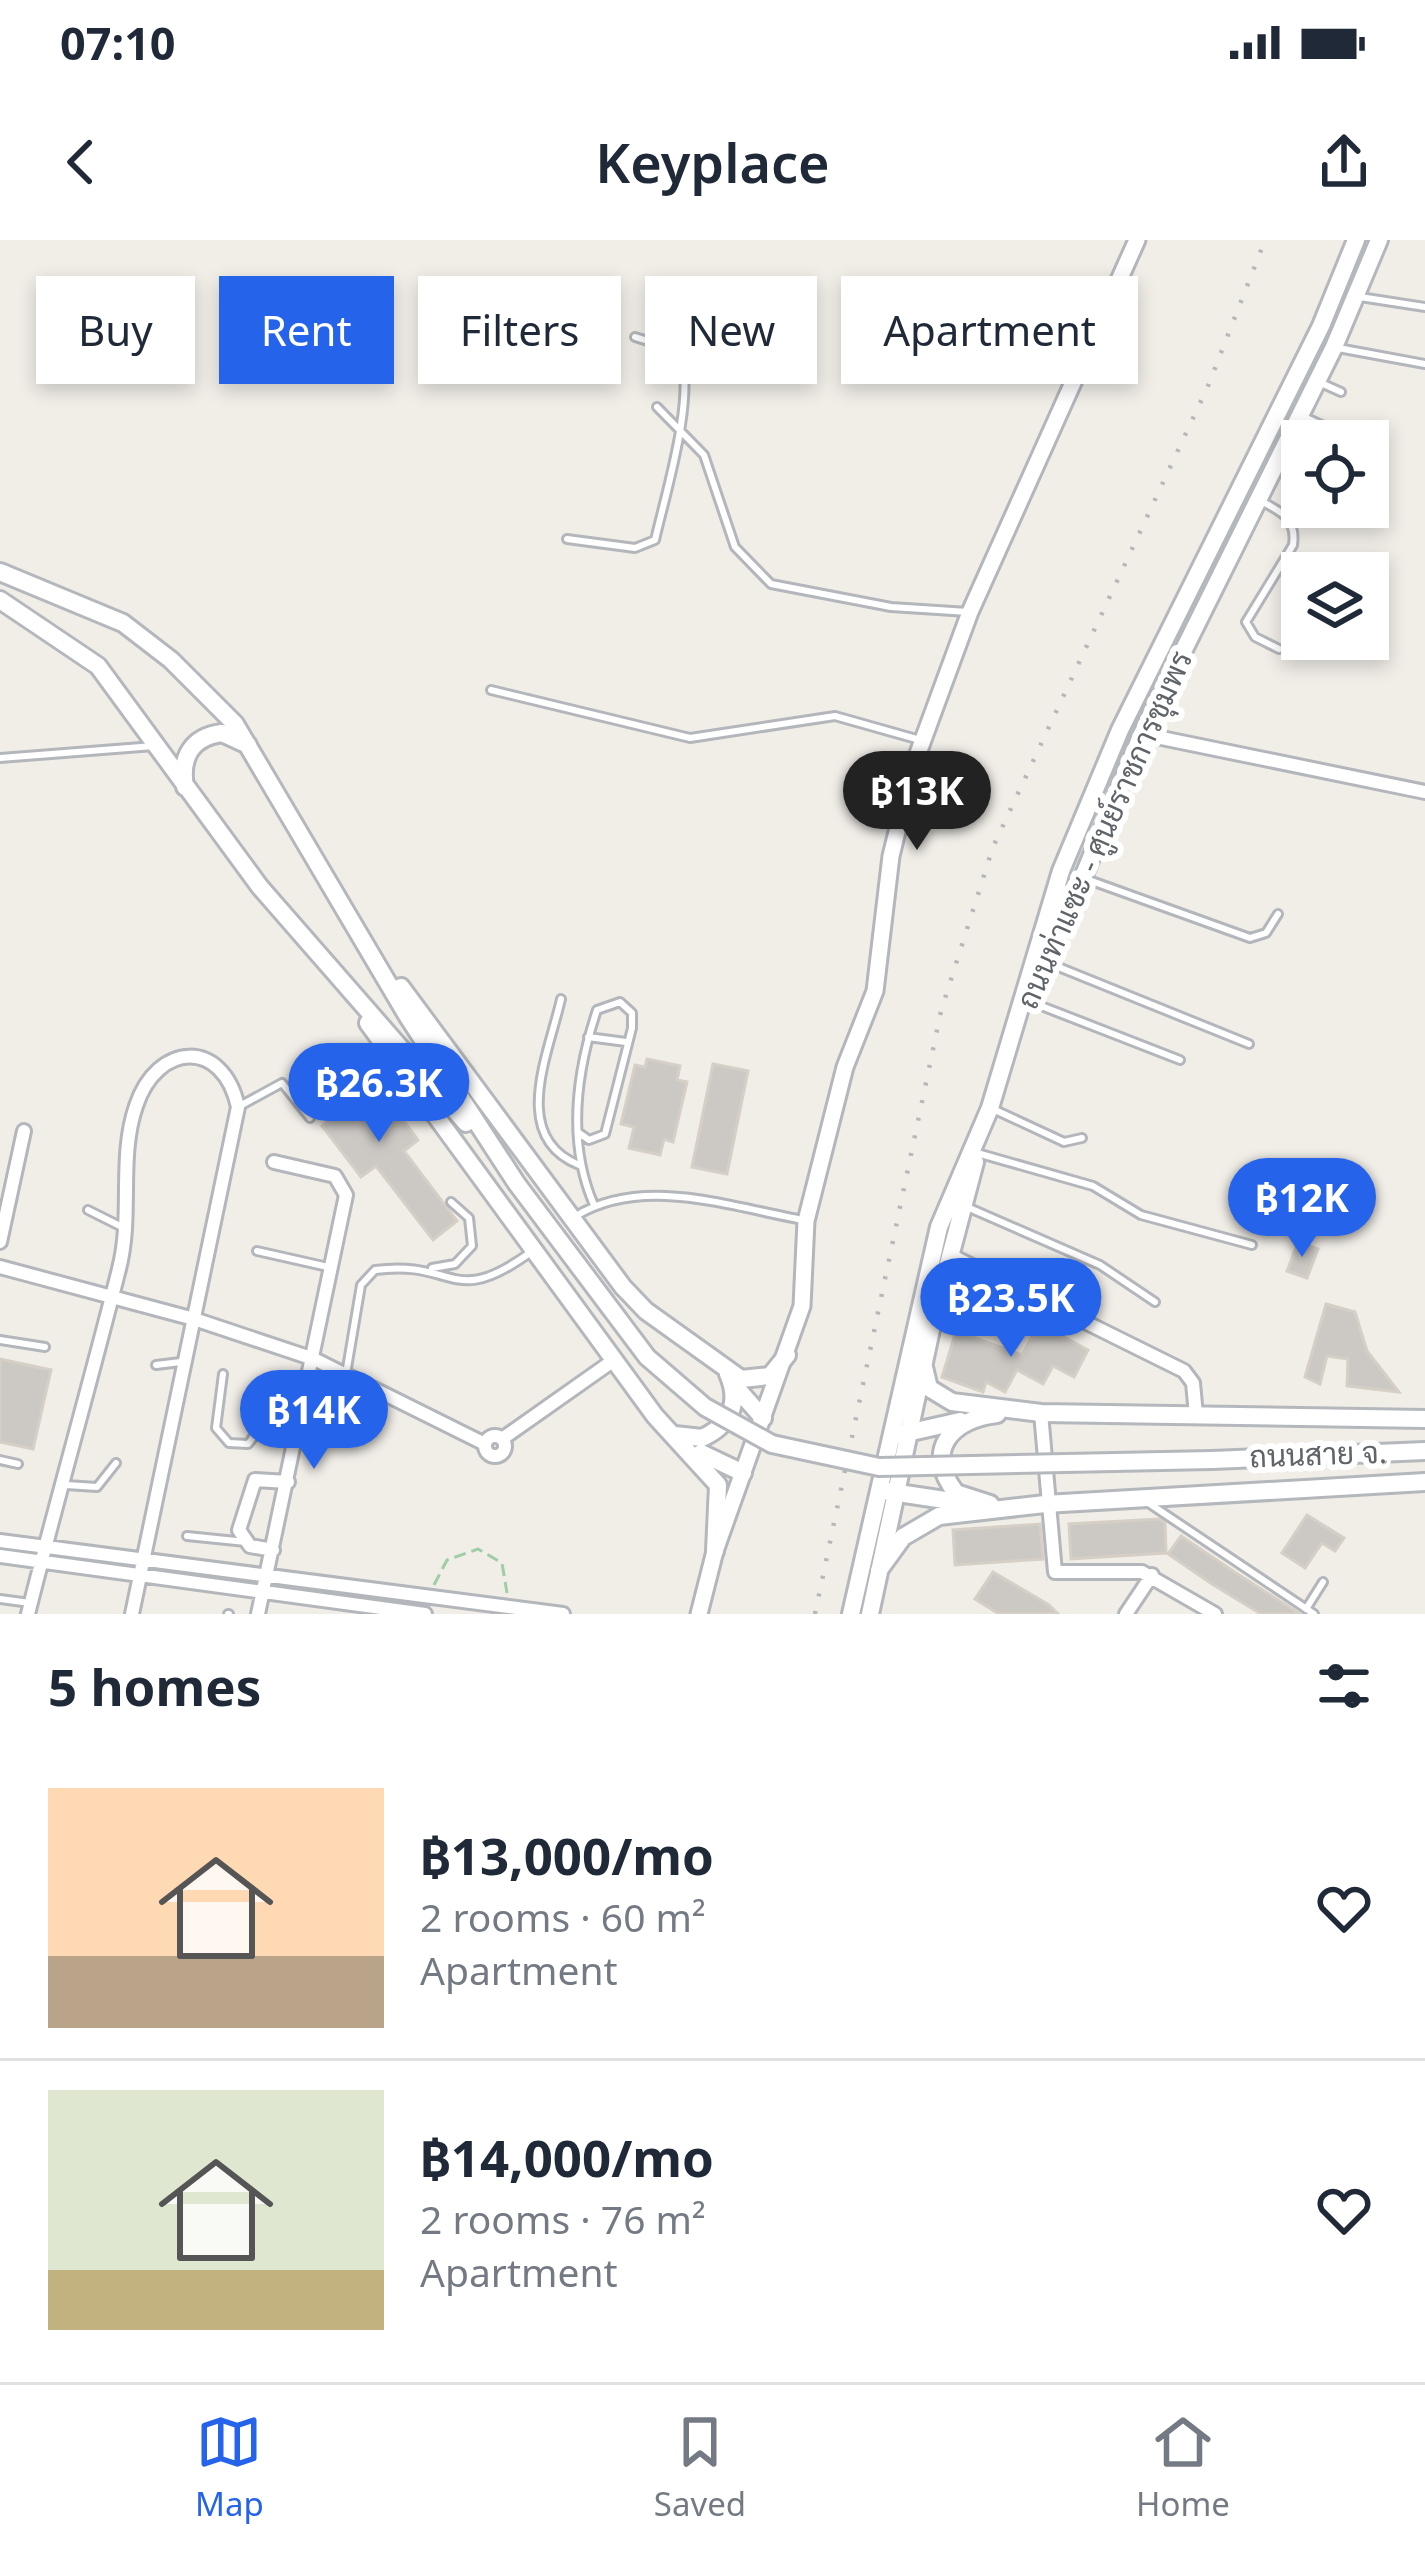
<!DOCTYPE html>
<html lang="en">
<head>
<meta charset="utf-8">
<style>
	body { margin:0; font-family:"Noto Sans",Sarabun,sans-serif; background:#f2f2f3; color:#1f2937; height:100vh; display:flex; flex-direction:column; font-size:45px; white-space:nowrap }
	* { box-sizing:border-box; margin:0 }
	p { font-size:39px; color:#747a83 }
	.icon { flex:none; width:66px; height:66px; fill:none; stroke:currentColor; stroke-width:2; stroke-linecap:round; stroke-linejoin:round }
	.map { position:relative; height:1374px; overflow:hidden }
	.details { display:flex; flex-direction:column; background:#fff; flex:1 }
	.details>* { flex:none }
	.banner { position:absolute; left:36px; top:36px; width:1353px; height:108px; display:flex; gap:24px }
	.tools { position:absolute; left:1281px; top:180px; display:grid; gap:24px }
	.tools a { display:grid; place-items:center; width:108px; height:108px; border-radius:0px; background:#fff; box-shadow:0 6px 18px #0003; font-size:60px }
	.price { position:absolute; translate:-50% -102px; padding:0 27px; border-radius:42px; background:#2563eb; color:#fff; font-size:39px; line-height:78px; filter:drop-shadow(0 3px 6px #0008) }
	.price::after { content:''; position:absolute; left:50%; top:72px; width:36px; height:27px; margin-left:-18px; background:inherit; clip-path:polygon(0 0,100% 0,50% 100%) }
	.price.active { background:#222; color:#fff }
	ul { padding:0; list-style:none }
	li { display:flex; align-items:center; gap:36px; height:300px; padding:0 48px }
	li+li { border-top:3px solid #e0e1e3 }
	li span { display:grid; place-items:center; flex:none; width:336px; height:240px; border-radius:0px; color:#555 }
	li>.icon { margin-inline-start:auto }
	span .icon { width:144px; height:144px; fill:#fffc; stroke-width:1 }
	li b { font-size:51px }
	h2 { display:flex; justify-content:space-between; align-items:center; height:144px; padding:0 48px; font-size:51px }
	.pill { padding:0 42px; border-radius:0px; background:#fff; box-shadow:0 6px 18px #0003; font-size:42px; line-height:108px }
	.pill.active { background:#2563eb; color:#fff }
	.status { display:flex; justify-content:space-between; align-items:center; height:84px; padding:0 60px; background:#fff; direction:ltr }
	.status svg { height:33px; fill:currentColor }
	header { display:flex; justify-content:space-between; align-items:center; height:156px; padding:0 48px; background:#fff; font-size:54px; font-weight:600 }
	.tab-bar { display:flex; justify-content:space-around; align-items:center; height:168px; border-top:3px solid #e0e1e3; background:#fff; font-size:33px; color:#747a83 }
	.tab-bar a { display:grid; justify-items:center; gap:6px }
	.tab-bar .active { color:#2563eb }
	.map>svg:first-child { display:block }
</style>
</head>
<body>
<div class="status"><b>07:10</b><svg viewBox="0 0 49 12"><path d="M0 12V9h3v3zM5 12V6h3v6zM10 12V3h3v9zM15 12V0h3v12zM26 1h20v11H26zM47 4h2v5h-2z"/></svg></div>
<header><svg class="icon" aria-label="back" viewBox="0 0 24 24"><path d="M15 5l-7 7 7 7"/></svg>Keyplace<svg class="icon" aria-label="share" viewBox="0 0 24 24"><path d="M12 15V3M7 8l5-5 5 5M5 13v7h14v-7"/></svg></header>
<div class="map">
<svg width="1425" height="1374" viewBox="0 0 1425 1374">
	<rect width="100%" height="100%" fill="#f1eee8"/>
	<path fill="#ccc9c5" stroke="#d6cfc6" stroke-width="3" d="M647,819L680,826L677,840L687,842L673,902L664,899L660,915L629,908L634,887L621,884L635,825L645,827Z
		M713,824L748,831L727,934L692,927Z
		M335,829L356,856L375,842L418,900L404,911L457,981L433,1000L376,926L361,937L322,886L329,880L306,850Z
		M1298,1002L1318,1009L1307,1038L1287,1031Z
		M1326,1064L1355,1072L1367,1111L1399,1152L1347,1146L1348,1119L1327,1116L1320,1144L1305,1137Z
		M1039,1083L1088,1110L1074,1137L1053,1126L1043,1144L1017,1130L1005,1152L986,1142L983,1152L942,1137L956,1091L1022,1115Z
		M0,1119L51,1130L33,1209L0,1202Z
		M1307,1275L1344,1298L1335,1311L1322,1303L1305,1328L1282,1313Z
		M1159,1279L1165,1283L1166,1313L1071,1319L1069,1284Z
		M1040,1284L1043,1319L955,1325L953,1290Z
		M1181,1296L1236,1333L1300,1374H1261L1212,1344L1168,1314Z
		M993,1332L1049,1365L1058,1374H999L975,1359Z"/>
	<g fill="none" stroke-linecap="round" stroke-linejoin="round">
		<defs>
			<path id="service" d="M1360,57L1425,67
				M1338,108L1425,124
				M1321,143L1341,152
				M657,167L704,215L735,307L771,344L891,367L968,372
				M1304,177L1326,187
				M1259,260C1280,271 1297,278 1293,305L1246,382L1255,397L1279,409
				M1368,260L1374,263
				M567,299L635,308L655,300C666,252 696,156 680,111L635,97
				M491,450L690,498L835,476L920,500
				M0,518L154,506
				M1086,639L1250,698L1266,693L1278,674
				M1051,724L1249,804
				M561,759C549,813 509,897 579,925
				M1031,762L1180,820
				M588,797L626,802
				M238,867L282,843L310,878
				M993,869L1064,902L1082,898
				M579,893L589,900L605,894L632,788V773L620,762L597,770C576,833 567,903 594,965
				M977,913L1093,946L1141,975L1252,1005
				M967,967L1100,1025L1155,1062
				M88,970L122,987
				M576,976C643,935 731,967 803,980
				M257,1011L328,1027
				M432,1028L455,1024L472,1006L469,978L451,962
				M0,1100L45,1107
				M156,1125L181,1122
				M223,1134L216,1188L229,1203L248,1204C261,1191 258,1170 272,1156L304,1157
				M346,1134L361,1045L375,1030C456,1019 451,1070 531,1012
				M256,1190L294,1197
				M0,1220L18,1224
				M66,1245L97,1247L116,1223
				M1147,1262L1314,1374
				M187,1296L246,1302
				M0,1359L30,1363
				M1306,1369L1323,1342
				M228,1374H229"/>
			<path id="minor" d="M1142,494L1425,552
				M0,1002L24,891
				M950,1015L1184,1131L1193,1143L1196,1175
				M0,1027L194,1079L314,1119L485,1204
				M1041,1173L1055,1332H1142L1215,1374
				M485 1206a10 10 0 1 1 20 0a10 10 0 1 1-20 0Z
				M502,1199L614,1120
				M0,1301L563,1374
				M273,1310L250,1306L239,1290L255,1240L288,1242
				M0,1316L425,1374
				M28,1374C57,1259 90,1144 119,1029C133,975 118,918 136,866C157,802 223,798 238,867L132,1374
				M258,1374L346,955L335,936L274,922
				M1126,1374L1152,1335"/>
			<path id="tertiary" d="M699,1374L715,1311L802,1066L806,981L845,827L875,751L891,616L913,527L970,372L1137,0"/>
			<path id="secondary" d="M0,332L123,383L171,420L235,484L408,777L517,944
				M0,360L98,426L260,647L466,883
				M185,547C180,518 191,497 222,493L248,505
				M401,747L623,1047L646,1071L741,1139L770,1136L787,1115
				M1036,751L1142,494L1334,107L1379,0
				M368,783L655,1176L718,1245L715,1311
				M923,1123L929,1148L952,1162L1041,1173L1425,1179
				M733,1144L763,1178
				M675,1195L702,1198C730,1185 741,1163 728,1134
				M898,1195L960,1181
				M701,1213L743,1233
				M1212,1220L1425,1211
				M885,1251L971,1264
				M990,1264L956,1253C923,1211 951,1179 997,1174
				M879,1330L903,1297L939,1276L1045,1264L1425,1242
				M851,1374L939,987L990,868L1061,631L1120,490L1321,86L1356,0
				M870,1374L932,1085L975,922"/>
		</defs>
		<use href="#service" stroke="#b3b6ba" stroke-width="12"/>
		<use href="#minor" stroke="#b3b6ba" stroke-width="18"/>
		<use href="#tertiary" stroke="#b3b6ba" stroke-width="21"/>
		<use href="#secondary" stroke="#b4b8bc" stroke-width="22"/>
		<path stroke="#9ecda6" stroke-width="3" stroke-dasharray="12 6" stroke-linecap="butt" d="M434,1345L447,1320L478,1309L502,1323L507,1353"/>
		<use href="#service" stroke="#fff" stroke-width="6"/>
		<use href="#minor" stroke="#fff" stroke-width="12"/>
		<use href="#tertiary" stroke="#fff" stroke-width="15"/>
		<use href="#secondary" stroke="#fff" stroke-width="16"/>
		<path stroke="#b6b7b8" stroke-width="4.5" stroke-dasharray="3 15" stroke-linecap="butt" d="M815,1374L941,771L993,607L1208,146L1265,0"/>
		<defs>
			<path id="secondary-bridge" d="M517,944L647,1117L705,1167L772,1204L879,1227L1212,1220"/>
		</defs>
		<use href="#secondary-bridge" stroke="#b4b8bc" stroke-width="22" stroke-linecap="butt"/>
		<use href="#secondary-bridge" stroke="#fff" stroke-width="16"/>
	</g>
	<g text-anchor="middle" stroke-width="12" stroke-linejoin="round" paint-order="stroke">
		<g font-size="30" fill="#5f6468" stroke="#fff">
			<text transform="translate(1105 590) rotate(-66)" y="10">ถนนท่าแซะ - ศูนย์ราชการชุมพร</text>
			<text transform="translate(1318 1215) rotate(-2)" y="10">ถนนสาย จ.</text>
		</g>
	</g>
</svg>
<div class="tools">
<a><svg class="icon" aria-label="locate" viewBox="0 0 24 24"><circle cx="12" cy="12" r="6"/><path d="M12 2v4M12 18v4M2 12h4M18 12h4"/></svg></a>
<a><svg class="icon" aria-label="layers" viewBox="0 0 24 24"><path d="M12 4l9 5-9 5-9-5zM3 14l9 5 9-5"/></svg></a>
</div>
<b class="price active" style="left:917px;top:613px">฿13K</b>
<b class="price" style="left:379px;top:905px">฿26.3K</b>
<b class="price" style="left:1302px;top:1020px">฿12K</b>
<b class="price" style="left:1011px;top:1120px">฿23.5K</b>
<b class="price" style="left:314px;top:1232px">฿14K</b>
<div class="banner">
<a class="pill">Buy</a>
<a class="pill active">Rent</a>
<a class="pill">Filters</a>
<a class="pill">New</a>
<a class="pill">Apartment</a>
</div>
</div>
<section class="details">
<h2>5 homes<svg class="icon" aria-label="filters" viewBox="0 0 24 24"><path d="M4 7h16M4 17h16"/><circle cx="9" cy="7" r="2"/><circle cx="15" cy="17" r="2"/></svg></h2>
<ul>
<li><span style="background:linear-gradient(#ffd9b3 70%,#b9a48a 0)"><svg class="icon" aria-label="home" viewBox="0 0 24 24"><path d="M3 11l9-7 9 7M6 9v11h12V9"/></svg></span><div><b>฿13,000/mo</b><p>2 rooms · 60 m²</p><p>Apartment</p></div><svg class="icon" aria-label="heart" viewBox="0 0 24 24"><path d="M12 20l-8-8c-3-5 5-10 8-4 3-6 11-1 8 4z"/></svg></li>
<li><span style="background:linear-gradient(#dfe7d0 75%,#c2b280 0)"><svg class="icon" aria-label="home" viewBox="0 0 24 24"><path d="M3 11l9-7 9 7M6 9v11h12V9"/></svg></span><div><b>฿14,000/mo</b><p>2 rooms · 76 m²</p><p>Apartment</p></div><svg class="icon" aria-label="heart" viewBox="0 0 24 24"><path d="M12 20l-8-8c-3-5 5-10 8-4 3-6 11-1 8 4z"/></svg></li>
</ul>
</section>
<nav class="tab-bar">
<a class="active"><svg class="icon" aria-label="map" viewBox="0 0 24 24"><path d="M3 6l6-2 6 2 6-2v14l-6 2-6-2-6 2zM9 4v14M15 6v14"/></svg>Map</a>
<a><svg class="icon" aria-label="saved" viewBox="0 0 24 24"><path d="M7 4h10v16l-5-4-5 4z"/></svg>Saved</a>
<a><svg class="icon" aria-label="home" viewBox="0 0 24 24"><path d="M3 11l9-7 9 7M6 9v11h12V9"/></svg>Home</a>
</nav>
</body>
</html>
